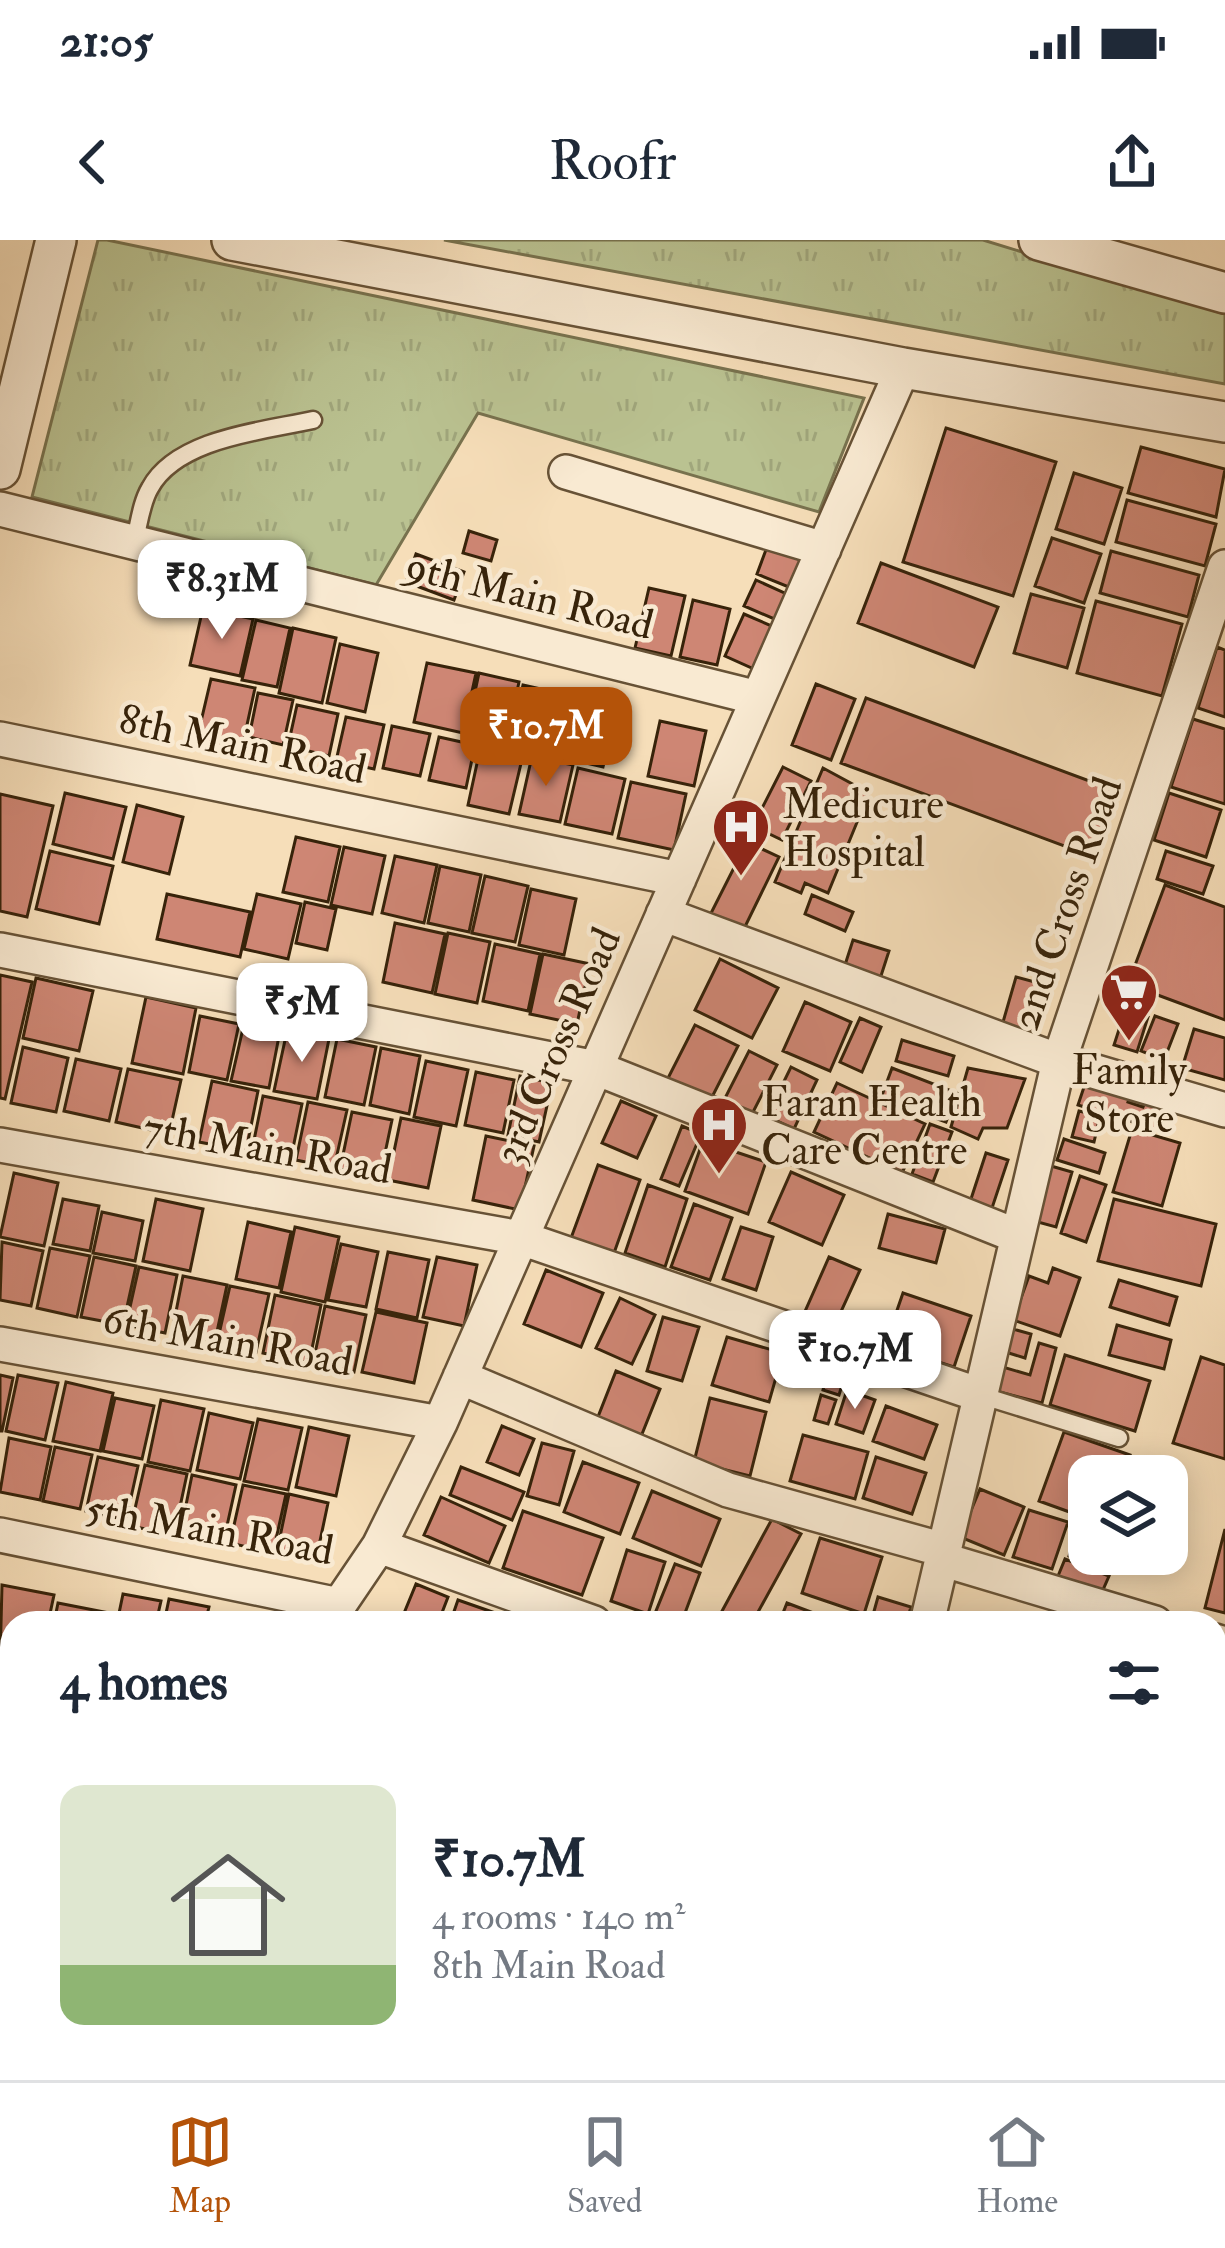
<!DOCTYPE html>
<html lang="en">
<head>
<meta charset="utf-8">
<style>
	body { margin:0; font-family:"IM FELL Double Pica",serif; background:#f6f6f7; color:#1f2937; height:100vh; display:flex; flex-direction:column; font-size:45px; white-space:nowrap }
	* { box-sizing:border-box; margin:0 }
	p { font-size:39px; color:#747a83 }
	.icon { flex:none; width:66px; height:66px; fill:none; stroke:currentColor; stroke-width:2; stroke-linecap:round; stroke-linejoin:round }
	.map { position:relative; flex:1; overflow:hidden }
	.drawer { position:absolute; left:0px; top:1371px; width:1227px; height:471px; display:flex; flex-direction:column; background:#fff; border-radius:36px 36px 0 0; box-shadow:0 6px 30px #0003 }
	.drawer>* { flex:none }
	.buttons { position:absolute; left:1068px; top:1215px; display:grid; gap:24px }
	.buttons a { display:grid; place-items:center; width:120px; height:120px; border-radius:24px; background:#fff; box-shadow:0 6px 30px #0003; font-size:60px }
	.price { position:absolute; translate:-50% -102px; padding:0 27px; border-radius:24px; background:#fff; color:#222; font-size:39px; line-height:78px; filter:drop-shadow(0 3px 6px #0008) }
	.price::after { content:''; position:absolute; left:50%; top:72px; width:36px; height:27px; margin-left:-18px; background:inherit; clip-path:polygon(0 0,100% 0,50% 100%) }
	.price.selected { background:#b45309; color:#fff }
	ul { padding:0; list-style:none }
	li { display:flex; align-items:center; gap:36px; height:300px; padding:0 60px }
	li+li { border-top:3px solid #e0e1e3 }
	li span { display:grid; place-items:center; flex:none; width:336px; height:240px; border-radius:24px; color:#555 }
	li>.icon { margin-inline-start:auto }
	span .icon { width:144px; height:144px; fill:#fffc; stroke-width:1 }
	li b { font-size:51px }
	h2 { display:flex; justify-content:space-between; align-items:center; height:144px; padding:0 60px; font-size:51px }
	.status { display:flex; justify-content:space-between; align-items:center; height:84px; padding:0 60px; background:#fff; direction:ltr }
	.status svg { height:33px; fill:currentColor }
	header { display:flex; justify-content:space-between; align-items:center; height:156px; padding:0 60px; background:#fff; font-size:54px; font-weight:600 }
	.menu { display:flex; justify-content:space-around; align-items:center; height:168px; border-top:3px solid #e0e1e3; background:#fff; font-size:33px; color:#747a83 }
	.menu a { display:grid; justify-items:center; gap:6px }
	.menu .selected { color:#b45309 }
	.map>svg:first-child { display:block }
</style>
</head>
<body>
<div class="status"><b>21:05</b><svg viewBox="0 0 49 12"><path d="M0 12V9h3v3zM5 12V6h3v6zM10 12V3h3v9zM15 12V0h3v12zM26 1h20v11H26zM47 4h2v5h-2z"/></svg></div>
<header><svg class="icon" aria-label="back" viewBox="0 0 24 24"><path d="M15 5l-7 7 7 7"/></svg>Roofr<svg class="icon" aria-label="share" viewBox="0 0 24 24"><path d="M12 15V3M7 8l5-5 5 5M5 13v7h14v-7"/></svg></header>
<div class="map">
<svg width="1225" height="1840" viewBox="0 0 1225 1840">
	<defs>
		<pattern id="grass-tufts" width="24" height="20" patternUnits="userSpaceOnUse" patternTransform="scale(3)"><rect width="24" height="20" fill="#bac291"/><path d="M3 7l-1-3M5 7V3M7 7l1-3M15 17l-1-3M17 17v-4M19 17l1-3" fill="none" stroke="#a0a67c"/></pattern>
	</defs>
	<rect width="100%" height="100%" fill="#f6deb9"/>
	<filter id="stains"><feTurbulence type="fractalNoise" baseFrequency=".00167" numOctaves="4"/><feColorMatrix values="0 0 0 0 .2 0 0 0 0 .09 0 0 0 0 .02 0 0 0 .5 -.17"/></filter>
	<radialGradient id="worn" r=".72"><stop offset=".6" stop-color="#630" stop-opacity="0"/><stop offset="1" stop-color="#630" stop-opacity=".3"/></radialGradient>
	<path fill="url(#grass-tufts)" stroke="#78724e" stroke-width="3" d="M98,0H107L864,158L819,272L478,173L376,345L32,257Z
		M444,0H983L1225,74V144Z"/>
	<path fill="#ce8674" stroke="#37230a" stroke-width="3" d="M946,188L1056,222L1013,356L903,322Z
		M1141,207L1225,229L1216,277L1128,253Z
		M1074,233L1122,248L1104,304L1056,289Z
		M1127,260L1216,284L1205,326L1116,302Z
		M469,291L497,300L491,321L463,313Z
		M1052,298L1101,314L1084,363L1035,346Z
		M767,307L812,324L801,352L757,334Z
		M1111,311L1199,335L1188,377L1100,353Z
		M416,314L464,332L454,360L406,342Z
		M881,323L998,367L974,427L858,383Z
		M756,340L791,356L779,381L744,366Z
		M649,348L685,356L671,416L635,408Z
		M1031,354L1084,368L1067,428L1014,413Z
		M693,360L730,369L717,425L680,417Z
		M1096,361L1182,384L1162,456L1077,433Z
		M203,368L253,379L240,436L190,425Z
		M744,374L774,387L754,429L725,416Z
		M256,380L290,388L277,447L242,440Z
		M293,388L336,398L322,463L279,453Z
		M340,404L378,413L365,472L327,463Z
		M1217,407L1225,410V477L1198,468Z
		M427,423L476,433L463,493L414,482Z
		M479,433L519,442L506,503L466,494Z
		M211,439L255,448L240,517L195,507Z
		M816,444L855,459L831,520L792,505Z
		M523,445L576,457L563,515L510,504Z
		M258,453L293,460L283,505L249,497Z
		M866,458L1119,552L1094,617L841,523Z
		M587,459L617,466L603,527L573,520Z
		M297,465L338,474L329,516L288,506Z
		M346,477L384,485L374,529L336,521Z
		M1193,479L1225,489V564L1171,547Z
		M660,481L706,491L694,546L648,536Z
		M392,486L430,494L420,536L383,528Z
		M439,497L475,505L466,548L429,540Z
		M481,505L523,515L509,574L468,565Z
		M532,516L573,525L560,582L519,574Z
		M783,527L811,541L782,600L753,586Z
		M578,528L625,539L612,594L565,584Z
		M823,528L869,553L828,653L805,643L801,653L775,642Z
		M631,542L686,554L674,610L618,598Z
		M65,553L126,567L113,619L53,604Z
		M1169,553L1221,570L1206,617L1154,600Z
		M0,554L53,566L27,677L0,671Z
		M137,565L183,577L169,634L123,622Z
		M296,597L340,607L328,662L283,652Z
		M747,602L779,617L739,699L706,683Z
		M344,607L385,616L372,674L331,665Z
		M50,611L113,626L99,684L36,669Z
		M1166,611L1213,626L1203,654L1157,639Z
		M395,616L437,625L424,683L382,673Z
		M440,626L481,635L469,692L428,683Z
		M485,636L528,646L515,702L472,693Z
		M1165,645L1225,667V780L1128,744Z
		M531,649L576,659L564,715L519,705Z
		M167,654L250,672L240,717L157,699Z
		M257,654L301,664L288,719L244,709Z
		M812,655L853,672L845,691L805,674Z
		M305,662L336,669L327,710L296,703Z
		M395,683L445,694L432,753L383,742Z
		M448,693L490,702L477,763L435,754Z
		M853,700L889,711L880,739L844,728Z
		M495,704L540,714L528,771L483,761Z
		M543,714L590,724L577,784L530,774Z
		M720,719L778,748L752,798L695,770Z
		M0,735L32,742L5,859L0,858Z
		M1016,737L1046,745L1030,798L1001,789Z
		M36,738L93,751L79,811L23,798Z
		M146,757L196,768L183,834L132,823Z
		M805,762L851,782L830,831L783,811Z
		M1125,771L1148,777L1137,812L1114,805Z
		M200,776L239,784L227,840L189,832Z
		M1155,776L1178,784L1164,820L1141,811Z
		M860,778L881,787L862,832L840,822Z
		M244,784L280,791L269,848L231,841Z
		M695,785L738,806L708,865L665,844Z
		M1194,789L1225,798V840L1182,828Z
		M287,791L329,799L317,859L274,851Z
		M337,799L376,807L364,865L325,857Z
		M902,800L954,816L948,836L896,821Z
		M23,807L68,818L56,872L11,863Z
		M381,808L420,816L409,874L370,865Z
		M749,811L777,825L750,878L722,864Z
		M76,819L121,829L109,881L64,871Z
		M426,821L468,830L456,886L414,877Z
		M791,827L817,840L794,889L767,876Z
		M892,828L957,853L946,882L881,858Z
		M968,828L1025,839L1007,888H983L978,899L951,887Z
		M128,829L181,840L169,894L116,882Z
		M476,832L514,840L503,893L465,885Z
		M1089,832L1134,846L1128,862L1143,867L1149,851L1169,857L1158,890L1078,865Z
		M520,836L552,843L539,902L508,895Z
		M212,841L258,851L246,911L199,902Z
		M837,843L925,884L902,933L814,892Z
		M263,856L302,864L291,918L252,910Z
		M621,861L656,876L637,918L602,903Z
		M308,862L347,870L334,928L296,920Z
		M1079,871L1100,876L1094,902L1072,897Z
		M352,872L392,880L380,937L340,929Z
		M401,878L441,886L428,948L388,940Z
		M930,884L952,892L933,942L912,934Z
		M682,886L701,894L679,946L661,939Z
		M1132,889L1180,903L1162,966L1113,952Z
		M486,896L534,906L520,970L473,960Z
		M1064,899L1105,913L1099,933L1057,920Z
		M703,901L766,922L748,974L685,951Z
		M986,913L1008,920L992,968L970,962Z
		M598,925L640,940L614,1013L571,998Z
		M1051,926L1072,932L1056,987L1034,981Z
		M791,932L844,955L822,1005L769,982Z
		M14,933L58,943L44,1006L0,997Z
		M1080,936L1106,945L1086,1002L1061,993Z
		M648,945L687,959L665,1027L625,1013Z
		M63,959L99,966L90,1011L53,1004Z
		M156,959L203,969L190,1031L143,1021Z
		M1114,959L1216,984L1201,1046L1098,1021Z
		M694,964L732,978L710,1040L671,1027Z
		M102,972L143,981L135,1021L93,1013Z
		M888,974L945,989L936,1023L879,1008Z
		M248,982L291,992L279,1048L236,1039Z
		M295,987L339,997L325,1062L281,1052Z
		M741,987L773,997L756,1050L723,1039Z
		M2,1002L43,1011L31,1066L0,1060Z
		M341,1004L378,1012L366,1067L328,1060Z
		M50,1008L90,1016L77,1077L37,1068Z
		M388,1012L429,1020L417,1078L376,1069Z
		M94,1017L136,1026L123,1085L81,1077Z
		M437,1017L477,1025L464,1086L423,1077Z
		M829,1017L860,1030L833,1089L803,1076Z
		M139,1027L177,1035L165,1093L126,1085Z
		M1053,1028L1080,1038L1060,1096L1013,1080L1029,1036L1048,1043Z
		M546,1030L603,1053L581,1107L524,1084Z
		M183,1036L227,1045L215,1101L172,1092Z
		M1119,1040L1177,1057L1169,1085L1110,1067Z
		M230,1046L269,1054L256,1112L217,1103Z
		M903,1053L971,1076L954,1127L885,1105Z
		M275,1055L321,1065L309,1123L263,1113Z
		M620,1058L655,1075L632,1124L596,1108Z
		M325,1066L366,1075L354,1132L313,1123Z
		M376,1072L427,1083L414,1143L362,1132Z
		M663,1077L699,1087L682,1141L647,1131Z
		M1117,1085L1171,1100L1164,1129L1109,1115Z
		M1009,1088L1031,1094L1025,1118L1002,1111Z
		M727,1097L783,1113L769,1162L712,1145Z
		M1039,1103L1056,1108L1042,1163L996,1151L1003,1127L1030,1135Z
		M1065,1115L1150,1141L1135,1191L1050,1165Z
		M1201,1117L1225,1125V1219L1173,1203Z
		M828,1130L845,1135L839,1155L823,1150Z
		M616,1131L660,1149L638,1204L594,1187Z
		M0,1135L13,1138L2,1191H0Z
		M18,1135L58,1143L45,1200L6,1191Z
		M66,1142L113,1153L100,1211L53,1201Z
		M847,1150L875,1160L863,1193L836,1184Z
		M821,1155L836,1160L828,1184L814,1180Z
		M115,1158L154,1166L142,1219L103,1211Z
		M710,1158L766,1172L750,1236L694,1222Z
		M161,1160L204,1169L190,1231L148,1222Z
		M886,1166L937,1185L924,1219L873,1201Z
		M209,1173L253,1183L240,1239L197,1230Z
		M258,1179L302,1188L288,1250L244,1241Z
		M502,1186L534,1199L519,1235L487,1222Z
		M309,1187L349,1196L336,1256L296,1247Z
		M1064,1192L1130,1215L1122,1236H1089V1279L1039,1261Z
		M803,1195L868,1212L855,1259L790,1241Z
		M9,1198L51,1207L40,1260L0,1252Z
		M542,1203L574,1211L559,1265L527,1256Z
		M55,1207L92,1215L80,1269L43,1261Z
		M98,1217L138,1226L126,1280L86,1271Z
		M876,1217L926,1233L912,1274L863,1258Z
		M583,1222L639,1243L620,1294L564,1272Z
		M145,1225L187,1234L174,1295L131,1286Z
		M461,1227L524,1252L512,1280L450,1255Z
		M192,1235L236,1245L223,1304L180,1295Z
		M243,1245L286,1254L273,1313L230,1303Z
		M980,1249L1024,1267L1004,1315L960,1297Z
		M652,1251L720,1279L701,1326L633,1298Z
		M289,1254L328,1263L316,1320L277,1311Z
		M441,1257L505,1286L489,1323L424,1295Z
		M1029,1270L1068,1282L1052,1329L1013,1317Z
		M523,1271L603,1298L582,1355L503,1328Z
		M772,1279L801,1294L752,1383H739L721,1373Z
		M1079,1284L1089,1287V1314H1101L1097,1325L1069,1316Z
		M1225,1289V1373L1205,1368Z
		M820,1298L882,1317L864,1374L802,1353Z
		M627,1310L665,1322L648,1374L611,1361Z
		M1065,1319L1109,1336L1102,1352L1058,1336Z
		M675,1324L700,1333L682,1381L656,1371Z
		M416,1344L448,1357L438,1383H400Z
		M2,1345L54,1355L48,1383H12V1425L0,1423Z
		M123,1354L161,1361L156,1383H117Z
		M878,1357L911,1367L906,1383L871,1382Z
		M169,1359L209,1367L205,1383H164Z
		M458,1360L501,1375L498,1383H450Z
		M58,1363L109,1373L107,1383H54Z
		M787,1363L824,1377L822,1383H779Z
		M0,1428L12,1431L8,1527L0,1525Z
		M0,1596L12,1599L11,1692L0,1689Z
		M0,1750L12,1752V1806L0,1803Z
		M83,1830H150L148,1840Z
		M186,1830H233L230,1840H184Z
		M245,1830H299L296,1840H242Z
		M313,1830H358L355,1840H309Z
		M525,1830H583L580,1840H522Z
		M595,1830L625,1840L629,1830H658L655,1840H592Z
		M668,1830H715L712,1840H664Z
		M990,1830H1080L1077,1840H987Z"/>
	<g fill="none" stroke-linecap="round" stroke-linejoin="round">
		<defs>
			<path id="service" d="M134,303C139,285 141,263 150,248C177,198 264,191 313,180
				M980,1155L1119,1198"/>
			<path id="minor" d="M566,232L824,309
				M0,269L758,458
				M0,499L679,639
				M663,674L1059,821L1225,870
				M0,710L596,828L1017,996
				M0,905L521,998L980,1155
				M0,1104L440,1183
				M460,1137L728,1250L944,1310
				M0,1295L339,1365L379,1306L440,1183L903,128
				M379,1306L594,1383
				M941,1319L1155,1383
				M927,1383L1059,821L1225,327
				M1215,1401L1225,1404
				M0,1550L12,1553
				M1215,1603L1225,1580
				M1215,1663L1225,1666
				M768,1830L801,1840
				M823,1830L861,1840
				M0,1835L20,1840
				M52,1840L54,1830
				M1099,1840L1103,1830"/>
			<path id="tertiary" d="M232,0L903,128L1225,182
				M1039,0L1225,53
				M0,229L56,0"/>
		</defs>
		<use href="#service" stroke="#675236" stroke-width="21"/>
		<use href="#minor" stroke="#675236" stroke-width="38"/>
		<use href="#tertiary" stroke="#675236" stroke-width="44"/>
		<use href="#service" stroke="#f9ead2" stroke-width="16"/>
		<use href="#minor" stroke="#f9ead2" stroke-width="33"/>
		<use href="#tertiary" stroke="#f9ead2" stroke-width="39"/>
	</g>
	<defs>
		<symbol id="hospital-pin" viewBox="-11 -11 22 30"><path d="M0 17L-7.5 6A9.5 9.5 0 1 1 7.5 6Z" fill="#8f2418" stroke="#f9ead2"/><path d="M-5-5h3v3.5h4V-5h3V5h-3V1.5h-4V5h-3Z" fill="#fff"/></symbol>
		<symbol id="supermarket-pin" viewBox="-11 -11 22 30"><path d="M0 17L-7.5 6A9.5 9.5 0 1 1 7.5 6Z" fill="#8f2418" stroke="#f9ead2"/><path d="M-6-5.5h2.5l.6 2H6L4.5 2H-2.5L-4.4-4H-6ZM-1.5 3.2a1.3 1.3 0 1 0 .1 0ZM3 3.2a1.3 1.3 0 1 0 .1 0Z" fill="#fff"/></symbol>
	</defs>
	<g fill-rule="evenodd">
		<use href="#hospital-pin" x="708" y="554" width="66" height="90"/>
		<use href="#supermarket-pin" x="1096" y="719" width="66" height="90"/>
		<use href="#hospital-pin" x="686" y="852" width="66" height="90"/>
	</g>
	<g text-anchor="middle" stroke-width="9" stroke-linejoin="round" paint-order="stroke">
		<g font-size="42" fill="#37230a" stroke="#f9ead2">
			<text transform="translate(530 354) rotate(14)" y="15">9th Main Road</text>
			<text transform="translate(243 503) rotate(12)" y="15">8th Main Road</text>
			<text transform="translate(1065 663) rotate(-71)" y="15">2nd Cross Road</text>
			<text transform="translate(556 805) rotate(-66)" y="15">3rd Cross Road</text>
			<text transform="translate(268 907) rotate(10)" y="15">7th Main Road</text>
			<text transform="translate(228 1099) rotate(10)" y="15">6th Main Road</text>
			<text transform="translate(210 1288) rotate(10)" y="15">5th Main Road</text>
		</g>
		<g font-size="42" fill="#37230a" stroke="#f9ead2" text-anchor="start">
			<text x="783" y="578">Medicure<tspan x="783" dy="48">Hospital</tspan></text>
			<text x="1129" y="844" text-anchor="middle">Family<tspan x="1129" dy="48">Store</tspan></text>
			<text x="761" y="876">Faran Health<tspan x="761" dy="48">Care Centre</tspan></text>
		</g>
	</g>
	<rect width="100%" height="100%" filter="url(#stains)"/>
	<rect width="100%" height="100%" fill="url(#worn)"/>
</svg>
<div class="buttons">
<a><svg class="icon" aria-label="layers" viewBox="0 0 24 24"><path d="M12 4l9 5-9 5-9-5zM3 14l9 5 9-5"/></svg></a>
</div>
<b class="price" style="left:222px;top:402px">₹8.31M</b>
<b class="price selected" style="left:546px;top:549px">₹10.7M</b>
<b class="price" style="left:302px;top:825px">₹5M</b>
<b class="price" style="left:855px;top:1172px">₹10.7M</b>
<section class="drawer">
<h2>4 homes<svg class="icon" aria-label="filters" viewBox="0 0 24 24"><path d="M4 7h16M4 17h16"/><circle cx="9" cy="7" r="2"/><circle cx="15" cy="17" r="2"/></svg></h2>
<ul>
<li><span style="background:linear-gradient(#dfe7d0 75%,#8fb573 0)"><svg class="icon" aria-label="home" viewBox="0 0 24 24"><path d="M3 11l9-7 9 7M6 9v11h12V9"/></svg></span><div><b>₹10.7M</b><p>4 rooms · 140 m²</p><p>8th Main Road</p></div></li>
</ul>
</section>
</div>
<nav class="menu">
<a class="selected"><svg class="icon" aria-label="map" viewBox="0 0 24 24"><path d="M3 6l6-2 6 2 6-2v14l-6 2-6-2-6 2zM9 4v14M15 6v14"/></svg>Map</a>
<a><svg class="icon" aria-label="saved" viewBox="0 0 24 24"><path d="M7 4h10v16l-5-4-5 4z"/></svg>Saved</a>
<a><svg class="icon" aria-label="home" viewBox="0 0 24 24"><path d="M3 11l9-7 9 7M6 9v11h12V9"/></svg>Home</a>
</nav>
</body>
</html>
